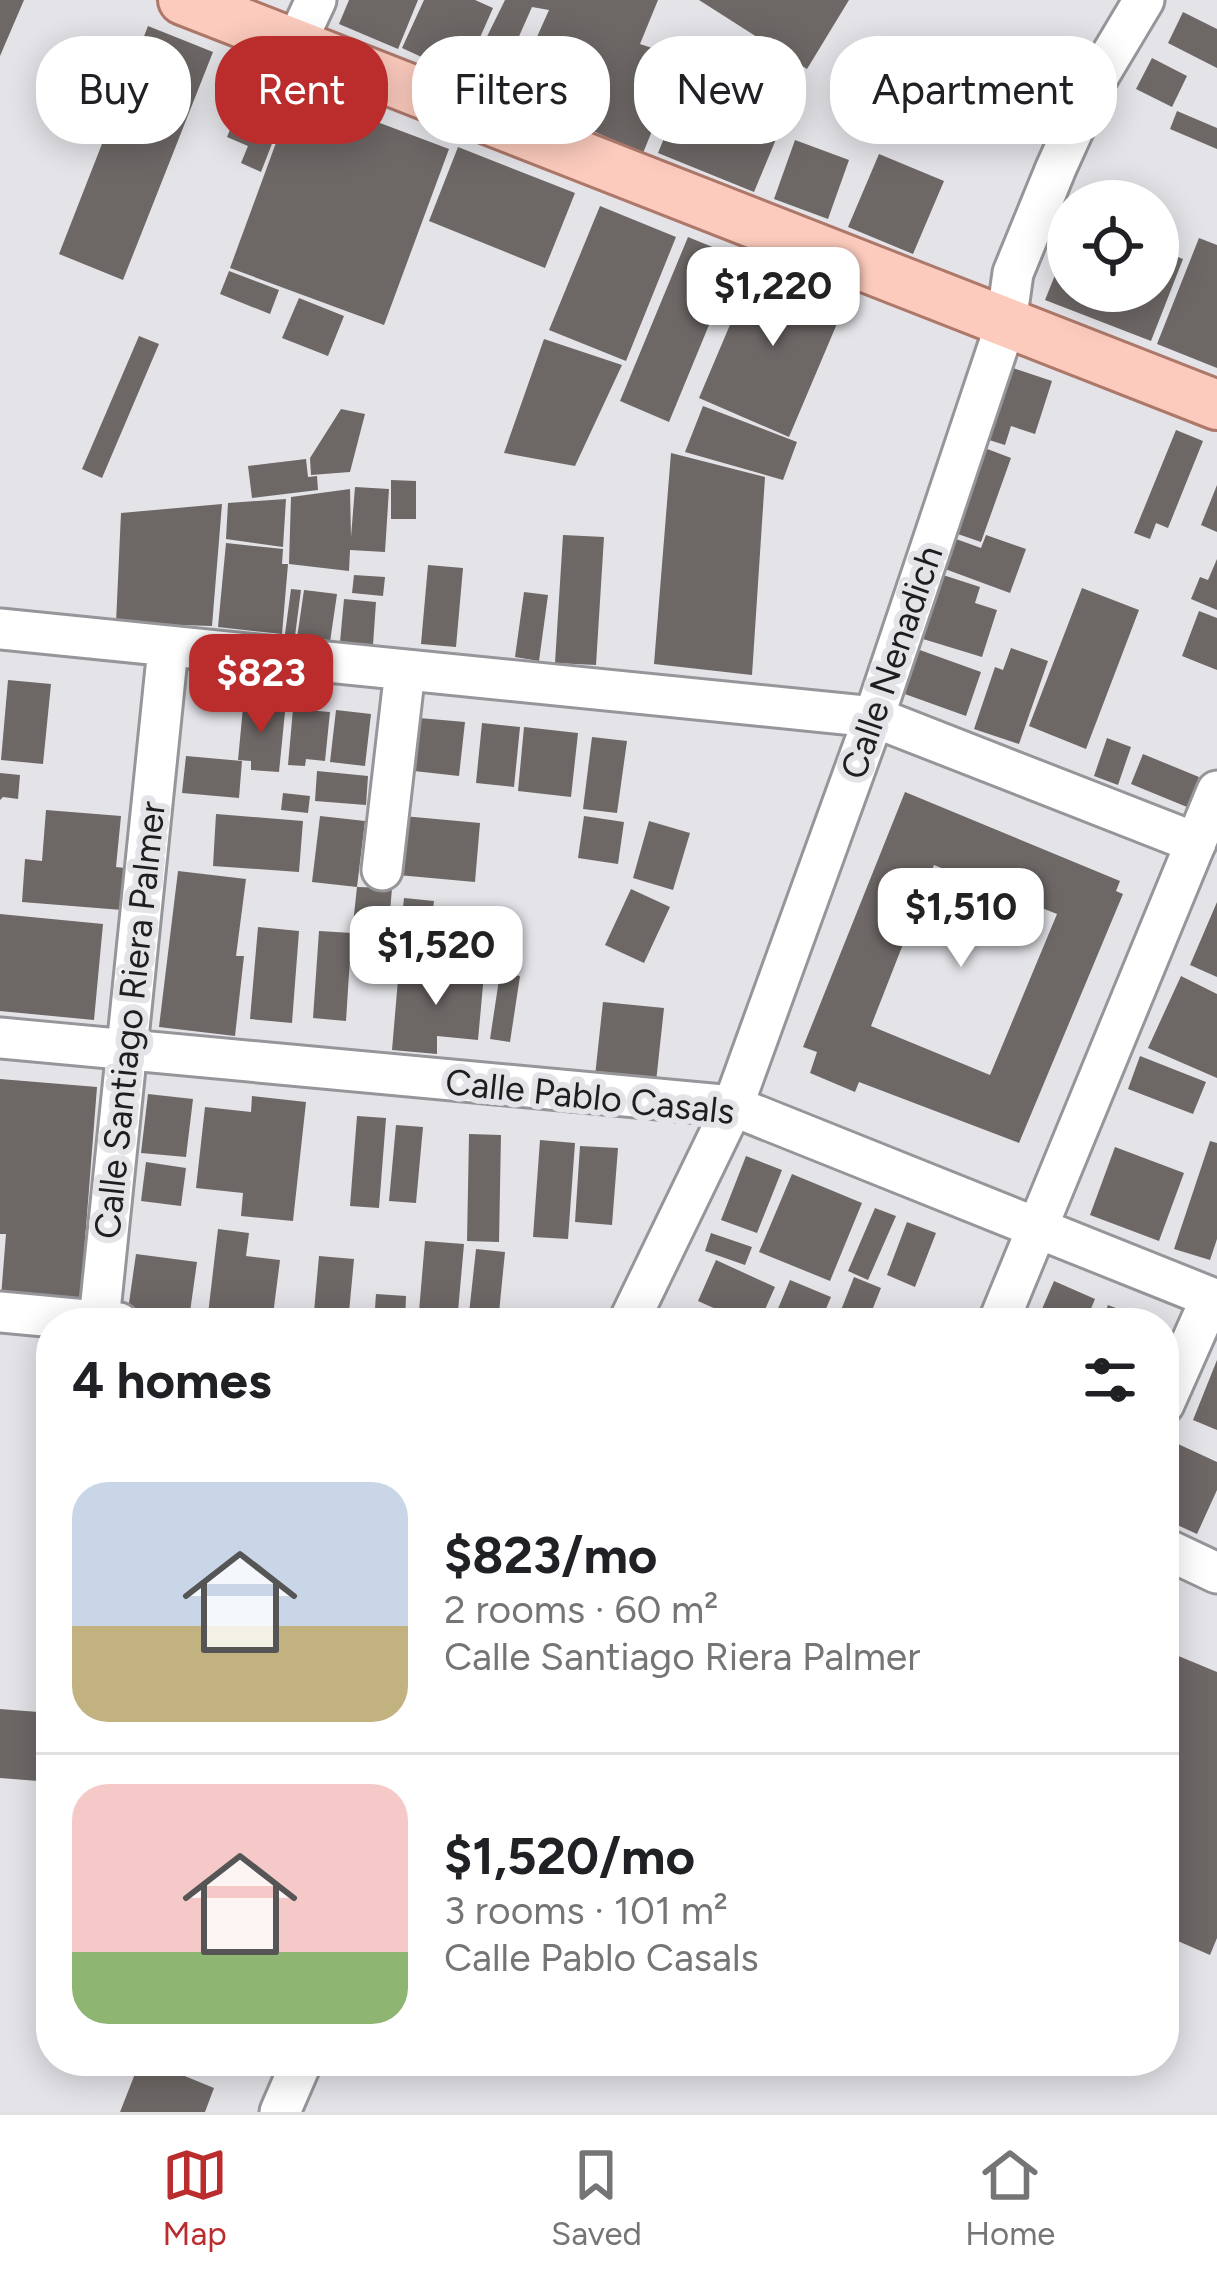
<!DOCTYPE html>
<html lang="en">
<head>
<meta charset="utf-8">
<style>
	body { margin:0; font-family:Figtree,sans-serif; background:#f2f2f2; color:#202124; height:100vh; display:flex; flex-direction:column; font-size:45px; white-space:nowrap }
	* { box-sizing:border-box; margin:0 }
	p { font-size:39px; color:#757577 }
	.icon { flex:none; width:66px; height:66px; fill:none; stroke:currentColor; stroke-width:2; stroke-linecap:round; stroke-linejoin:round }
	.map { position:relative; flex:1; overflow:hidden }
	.sheet { position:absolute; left:36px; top:1308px; width:1143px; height:768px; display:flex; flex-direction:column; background:#fff; border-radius:48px; box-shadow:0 6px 30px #0003 }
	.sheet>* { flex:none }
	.banner { position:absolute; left:36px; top:36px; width:1146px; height:108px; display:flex; gap:24px }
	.tools { position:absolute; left:1047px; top:180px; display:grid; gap:24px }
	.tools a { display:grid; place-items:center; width:132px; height:132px; border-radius:50%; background:#fff; box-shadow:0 6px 30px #0003; font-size:60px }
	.price { position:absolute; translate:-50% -102px; padding:0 27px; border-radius:24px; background:#fff; color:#222; font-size:39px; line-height:78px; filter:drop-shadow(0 3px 6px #0008) }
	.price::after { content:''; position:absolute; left:50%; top:72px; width:36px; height:27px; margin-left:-18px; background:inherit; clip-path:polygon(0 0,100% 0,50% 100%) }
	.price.current { background:#bb2c2d; color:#fff }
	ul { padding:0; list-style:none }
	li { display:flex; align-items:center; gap:36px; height:300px; padding:0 36px }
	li+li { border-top:3px solid #e0e0e0 }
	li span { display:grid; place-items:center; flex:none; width:336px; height:240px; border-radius:36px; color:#555 }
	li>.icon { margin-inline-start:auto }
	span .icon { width:144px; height:144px; fill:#fffc; stroke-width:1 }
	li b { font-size:51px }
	h2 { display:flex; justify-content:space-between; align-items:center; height:144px; padding:0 36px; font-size:51px }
	.pill { padding:0 42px; border-radius:48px; background:#fff; box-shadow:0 6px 30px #0003; font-size:42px; line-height:108px }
	.pill.current { background:#bb2c2d; color:#fff }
	.dock { display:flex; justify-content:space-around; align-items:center; height:168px; border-top:3px solid #e0e0e0; background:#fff; font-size:33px; color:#757577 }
	.dock a { display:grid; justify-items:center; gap:6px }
	.dock .current { color:#bb2c2d }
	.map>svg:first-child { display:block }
</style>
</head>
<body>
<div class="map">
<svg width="1217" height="2112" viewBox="0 0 1217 2112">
	<rect width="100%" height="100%" fill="#e4e3e8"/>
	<path fill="#6d6866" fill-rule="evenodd" d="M0,0H24L0,56Z
		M349,0H418L398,49L339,24Z
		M424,0H475L493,8L463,76L402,48Z
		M505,0H658L640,44L682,58L643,153L511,95L549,10L532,7L497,86L468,75Z
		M699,0H849L807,69Z
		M1183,12L1217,29V68L1168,43Z
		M148,26L213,52L123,280L59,254Z
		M703,42L800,82L754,192L658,153Z
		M914,53L949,88L916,121L881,85Z
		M1152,58L1187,76L1172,107L1136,89Z
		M270,83L292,92L261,172L241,163L248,146L227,137L244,95L262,103Z
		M295,91L449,149L384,325L230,268Z
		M1177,111L1217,128V149L1170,129Z
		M795,140L849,160L828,219L774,199Z
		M458,147L575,193L545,268L429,221Z
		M879,154L944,181L913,254L848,227Z
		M600,206L676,237L626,361L549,330Z
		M1068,224V291H1158V224L1175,231L1167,253L1183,259L1151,341L1045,300L1059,265L1052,263Z
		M688,237L737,257L669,422L620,401Z
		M1199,238L1217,245V368L1157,344Z
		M757,261L847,300L789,437L699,398Z
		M229,271L279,290L270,314L220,294Z
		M299,298L344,316L328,356L282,338Z
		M139,336L159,344L102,478L82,469Z
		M544,339L622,365L575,466L504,453Z
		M1013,368L1052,381L1035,434L1011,426L1005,445L989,440Z
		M703,406L797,442L783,480L685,452Z
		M341,409L365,414L350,472L311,475L310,458Z
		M1176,430L1203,441L1168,528L1156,523L1150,539L1134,533Z
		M982,447L1011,458L981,542L952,532Z
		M671,453L765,477L752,675L654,664Z
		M306,459L308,477L317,476L318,490L252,498L248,466Z
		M391,480L416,481V519H391Z
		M1217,485V532L1201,525Z
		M355,487L389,489L385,552L350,550L349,571L289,564L291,497L350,489L351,537Z
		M286,499L283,547L226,539L228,503Z
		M222,504L212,626L116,623L121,513Z
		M563,535L604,537L596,665L555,663Z
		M986,535L1026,549L1010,593L945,569L956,539L981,548Z
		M226,543L283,549L282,564H288L282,634L218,627Z
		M1217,559V610L1191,599L1200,577L1208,580Z
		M428,565L463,568L456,647L421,644Z
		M354,575L385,577L383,596L352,593Z
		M943,575L980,587L975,603L997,610L982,657L923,639Z
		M1082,588L1139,610L1086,749L1029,726Z
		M291,589L301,590L295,636L285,634Z
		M304,590L337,594L330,642L297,638Z
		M524,592L548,595L539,661L515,657Z
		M344,599L376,602L373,645L340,642Z
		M1199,611L1217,618V670L1182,656Z
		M1011,648L1048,661L1019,744L974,729L995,667L1003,670Z
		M917,649L981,672L966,716L902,693Z
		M8,680L51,684L43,764L1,760Z
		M244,697L268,699L266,711L285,712L279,772L251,770V761L238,760Z
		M293,709L330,712L325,761L306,759L305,766L288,765Z
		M336,710L371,714L365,766L330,762Z
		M419,718L465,722L459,776L414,771Z
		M482,723L520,727L514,787L476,783Z
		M524,727L578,733L571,797L518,791Z
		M592,737L627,741L617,813L583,809Z
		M1107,738L1131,747L1118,785L1094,776Z
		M1143,754L1199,777L1187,807L1131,784Z
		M186,756L242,761L239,798L182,793Z
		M317,771L368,776L366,805L315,801Z
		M0,773L20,775L18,799L3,797L0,800Z
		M905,792L1120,881L1116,891L1123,894L1019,1143L859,1082L855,1092L810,1073L817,1052L803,1047ZM934,865L1057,914L990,1075L871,1026Z
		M283,793L310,796L308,813L281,810Z
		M46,810L121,816L116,867L125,868L122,910L22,902L25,859L42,861Z
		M216,814L303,821L299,872L213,866Z
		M320,816L365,821L357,887L392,888L386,961L350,958L346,1021L313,1018L319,931L352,933L357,887L312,882Z
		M403,816L480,823L475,882L398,875Z
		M584,816L624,822L618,864L578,858Z
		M649,821L690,833L673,890L633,878Z
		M178,871L246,879L236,956H244L235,1036L159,1027Z
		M631,889L670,907L644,963L605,945Z
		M404,898L434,901L428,947L399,944Z
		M1217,902V977L1190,965Z
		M0,914L103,924L94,1020L0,1011Z
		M258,927L299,931L292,1023L250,1019Z
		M399,968L484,974L478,1040L437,1036V1054L392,1050Z
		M500,973L520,976L510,1042L490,1039Z
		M1181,976L1217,994V1078L1148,1048Z
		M603,1002L664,1008L656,1082L595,1076Z
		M1140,1056L1206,1082L1193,1114L1128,1089Z
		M0,1079L97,1087L80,1304L1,1297L6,1234H0Z
		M148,1094L193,1099L186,1157L141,1153Z
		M252,1096L306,1102L293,1221L241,1216L243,1193L196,1188L205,1107L251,1112Z
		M357,1116L386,1118L379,1208L350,1206Z
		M396,1125L423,1127L416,1203L389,1201Z
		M469,1134L501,1135L499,1242L467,1241Z
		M540,1140L575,1143L568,1239L533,1237Z
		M1210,1141L1217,1143V1239L1210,1260L1174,1249Z
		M580,1146L618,1148L612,1225L575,1222Z
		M1115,1147L1184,1173L1159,1241L1090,1215Z
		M746,1156L782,1170L757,1233L721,1220Z
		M146,1162L186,1168L181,1206L141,1201Z
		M792,1174L862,1203L830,1281L759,1252Z
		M875,1208L896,1216L868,1280L848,1271Z
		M907,1222L936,1233L915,1287L887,1275Z
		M218,1229L249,1233L246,1256L280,1260L272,1323H207Z
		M711,1233L752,1247L745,1265L705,1251Z
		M425,1241L464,1244L457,1323H418Z
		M476,1249L505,1252L498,1323H468Z
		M136,1254L197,1262L189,1319L128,1310Z
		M319,1256L354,1259L348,1323H313Z
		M716,1260L775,1287L759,1323H747L698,1301Z
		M854,1277L881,1288L867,1323H836Z
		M790,1280L831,1297L820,1323H772Z
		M1054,1281L1095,1299L1085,1323H1036Z
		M376,1294L406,1296L405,1323H374Z
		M1108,1305L1155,1323H1101Z
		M1217,1360V1430L1193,1420Z
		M1178,1444L1217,1462V1490L1197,1534L1164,1519V1475Z
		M1164,1650L1217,1672V1938L1210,1955L1164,1935Z
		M0,1709L51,1713V1782L0,1778Z
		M140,2061H148L214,2088L205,2112H120Z"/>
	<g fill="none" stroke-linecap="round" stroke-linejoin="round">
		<defs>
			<path id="minor" d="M295,45L316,0
				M0,629L874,717L1196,843
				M382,870L405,670
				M0,1038L733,1106L1217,1300
				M0,1312L119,1323
				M99,1321L168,648
				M628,1323L733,1106L874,717L1006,323L1013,273L1056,168L1095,82L1144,0
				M998,1323L1217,791
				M1164,1404L1211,1298
				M1164,1548L1217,1573
				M280,2112L302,2061"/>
			<path id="major" d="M183,0L1217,405"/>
		</defs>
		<use href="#minor" stroke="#969599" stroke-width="45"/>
		<use href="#major" stroke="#ad786a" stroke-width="54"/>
		<use href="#minor" stroke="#fff" stroke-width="39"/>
		<use href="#major" stroke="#fccbbe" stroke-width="48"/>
	</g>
	<g text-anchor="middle" stroke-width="12" stroke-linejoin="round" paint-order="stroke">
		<g font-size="36" fill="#1e1d1f" stroke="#e4e3e8">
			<text transform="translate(891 662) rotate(-71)" y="13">Calle Nenadich</text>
			<text transform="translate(129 1020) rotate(-84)" y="13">Calle Santiago Riera Palmer</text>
			<text transform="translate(590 1096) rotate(6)" y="13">Calle Pablo Casals</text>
		</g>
	</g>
</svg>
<div class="tools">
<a><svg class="icon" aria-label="locate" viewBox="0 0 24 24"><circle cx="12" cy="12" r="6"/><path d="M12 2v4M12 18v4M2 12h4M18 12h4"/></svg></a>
</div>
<b class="price" style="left:773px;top:349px">$1,220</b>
<b class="price current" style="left:261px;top:736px">$823</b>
<b class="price" style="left:961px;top:970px">$1,510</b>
<b class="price" style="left:436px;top:1008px">$1,520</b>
<div class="banner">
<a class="pill">Buy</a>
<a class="pill current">Rent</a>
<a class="pill">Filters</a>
<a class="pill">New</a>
<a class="pill">Apartment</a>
</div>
<section class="sheet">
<h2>4 homes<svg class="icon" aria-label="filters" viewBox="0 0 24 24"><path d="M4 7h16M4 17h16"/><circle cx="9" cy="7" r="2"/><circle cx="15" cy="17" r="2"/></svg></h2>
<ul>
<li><span style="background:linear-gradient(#c9d6e8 60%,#c2b280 0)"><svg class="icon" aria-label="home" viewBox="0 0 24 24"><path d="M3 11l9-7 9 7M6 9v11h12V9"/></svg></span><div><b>$823/mo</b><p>2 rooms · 60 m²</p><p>Calle Santiago Riera Palmer</p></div></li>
<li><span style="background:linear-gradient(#f6c9c9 70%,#8fb573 0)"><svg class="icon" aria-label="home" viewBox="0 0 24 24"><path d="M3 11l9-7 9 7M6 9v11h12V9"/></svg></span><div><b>$1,520/mo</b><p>3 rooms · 101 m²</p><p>Calle Pablo Casals</p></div></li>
</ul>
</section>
</div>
<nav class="dock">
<a class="current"><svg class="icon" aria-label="map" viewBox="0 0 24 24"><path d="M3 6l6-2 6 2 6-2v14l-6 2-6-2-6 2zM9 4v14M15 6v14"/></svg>Map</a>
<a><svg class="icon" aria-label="saved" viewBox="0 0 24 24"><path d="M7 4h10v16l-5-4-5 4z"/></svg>Saved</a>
<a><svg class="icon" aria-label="home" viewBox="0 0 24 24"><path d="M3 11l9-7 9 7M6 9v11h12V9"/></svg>Home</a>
</nav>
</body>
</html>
